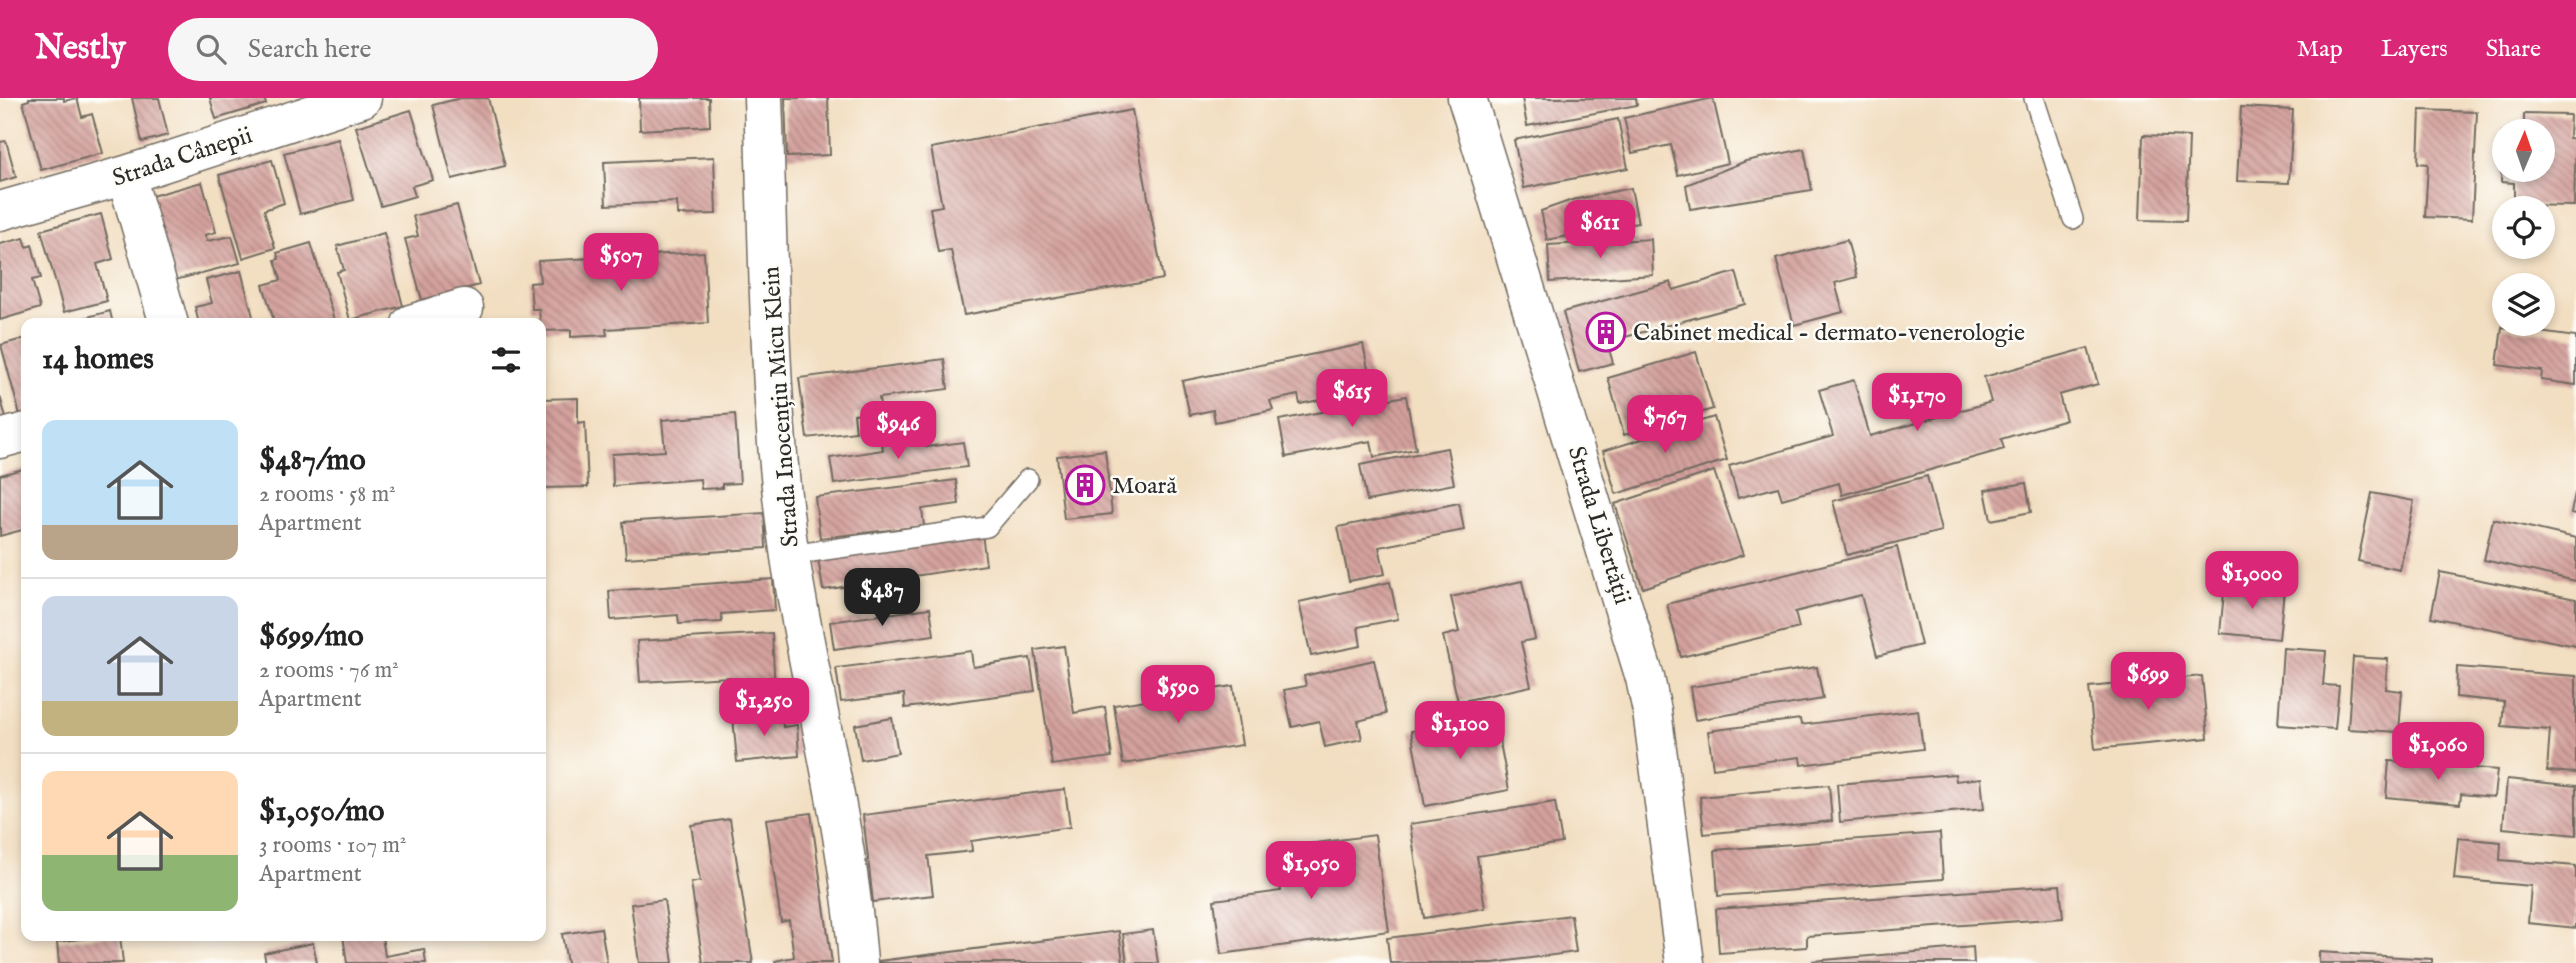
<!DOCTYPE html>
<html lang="en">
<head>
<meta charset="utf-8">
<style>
	body { margin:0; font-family:"IM FELL English",serif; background:#f6f6f6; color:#222; height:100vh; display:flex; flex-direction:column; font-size:26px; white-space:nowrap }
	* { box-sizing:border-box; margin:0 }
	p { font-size:23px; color:#767676 }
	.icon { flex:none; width:38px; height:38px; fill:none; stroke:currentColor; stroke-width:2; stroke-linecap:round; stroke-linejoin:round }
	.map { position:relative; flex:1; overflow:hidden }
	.side { position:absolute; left:21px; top:220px; width:525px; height:623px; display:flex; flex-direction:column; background:#fff; border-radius:14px; box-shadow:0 4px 10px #0003 }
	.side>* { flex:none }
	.needle { width:46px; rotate:2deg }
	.tools { position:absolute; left:2492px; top:21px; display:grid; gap:14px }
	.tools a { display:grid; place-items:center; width:63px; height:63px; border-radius:50%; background:#fff; box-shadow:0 4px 10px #0003; font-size:35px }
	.price { position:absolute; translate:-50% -60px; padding:0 16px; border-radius:14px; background:#db2777; color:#fff; font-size:23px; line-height:46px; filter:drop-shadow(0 2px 4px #0008) }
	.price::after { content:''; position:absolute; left:50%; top:42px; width:21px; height:16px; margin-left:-10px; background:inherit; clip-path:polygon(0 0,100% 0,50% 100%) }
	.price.active { background:#222; color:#fff }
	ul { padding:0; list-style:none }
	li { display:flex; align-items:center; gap:21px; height:175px; padding:0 21px }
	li+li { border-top:2px solid #e0e0e0 }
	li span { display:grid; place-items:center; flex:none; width:196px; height:140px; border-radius:14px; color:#555 }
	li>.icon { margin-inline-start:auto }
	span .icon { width:84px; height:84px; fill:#fffc; stroke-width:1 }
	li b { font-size:30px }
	h2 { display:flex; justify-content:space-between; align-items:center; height:84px; padding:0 21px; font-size:30px }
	header { display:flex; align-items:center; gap:42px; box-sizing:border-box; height:98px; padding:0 35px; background:#db2777; color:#fff }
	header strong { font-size:33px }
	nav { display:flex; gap:38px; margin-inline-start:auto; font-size:24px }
	.search { width:490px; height:63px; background:#f6f6f6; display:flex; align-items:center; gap:18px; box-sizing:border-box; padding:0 24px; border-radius:38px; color:#767676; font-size:26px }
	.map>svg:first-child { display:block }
</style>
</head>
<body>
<header>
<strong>Nestly</strong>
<div class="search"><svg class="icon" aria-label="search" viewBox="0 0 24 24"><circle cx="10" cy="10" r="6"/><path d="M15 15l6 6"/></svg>Search here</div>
<nav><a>Map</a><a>Layers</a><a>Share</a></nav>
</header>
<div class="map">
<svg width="2576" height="865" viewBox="0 0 2576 865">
	<defs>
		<pattern id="building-back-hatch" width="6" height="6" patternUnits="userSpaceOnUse" patternTransform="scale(1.75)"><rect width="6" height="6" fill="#d4a19d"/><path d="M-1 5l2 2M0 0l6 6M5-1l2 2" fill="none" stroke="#ac8380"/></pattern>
	</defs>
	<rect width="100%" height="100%" fill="#fdfcf7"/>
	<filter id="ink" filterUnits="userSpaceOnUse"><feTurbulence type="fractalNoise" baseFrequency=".0143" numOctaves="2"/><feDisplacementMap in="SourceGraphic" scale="14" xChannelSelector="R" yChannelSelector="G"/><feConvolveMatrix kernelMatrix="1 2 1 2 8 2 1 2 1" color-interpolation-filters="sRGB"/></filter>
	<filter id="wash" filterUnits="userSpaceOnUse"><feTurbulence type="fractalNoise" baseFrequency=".00686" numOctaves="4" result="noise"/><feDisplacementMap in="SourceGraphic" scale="28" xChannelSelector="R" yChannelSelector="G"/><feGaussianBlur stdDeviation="1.57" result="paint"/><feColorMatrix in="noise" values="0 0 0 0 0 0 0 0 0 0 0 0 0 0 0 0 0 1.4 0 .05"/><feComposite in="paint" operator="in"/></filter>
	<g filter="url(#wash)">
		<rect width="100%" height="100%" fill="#f2dec1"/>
		<g id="blocks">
			<path fill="url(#building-back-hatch)" d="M29,0H64V3L77,0L82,19L92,16L103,55L41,72L23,4L29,2Z
				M132,0H159L168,37L142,44Z
				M210,0H264L266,6L216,21Z
				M461,0H488L505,68L452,81L433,7Z
				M639,0H709L710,28L640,32Z
				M785,0H828L830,57L787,59Z
				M1522,0H1636L1637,7L1527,28Z
				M1713,0L1728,65L1678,77L1671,47L1632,55L1624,20Z
				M2241,9L2293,12L2289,85L2237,83Z
				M411,12L433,82L412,88L415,98L381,108L356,29Z
				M1132,12L1163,181L964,217L951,152L938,154L930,110L942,108L931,50Z
				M2420,12L2477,14L2472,121L2425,119L2428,66L2418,65Z
				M2524,16L2570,17L2569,40L2576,41L2574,108L2514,107V85L2501,84L2502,35H2504V72H2543V33H2524Z
				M1618,21L1628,70L1524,90L1514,42Z
				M2143,37L2189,39L2186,123L2140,122Z
				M338,41L354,102L300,116L284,55Z
				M6,43L16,79L0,84V44Z
				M1804,51L1812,92L1690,111L1686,87L1746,63Z
				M714,59L716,116L678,117L677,104L606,107L604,64Z
				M272,62L284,105L264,112L275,150L243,160L219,77Z
				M202,84L216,134L205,137L207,143L232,138L240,165L171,183L148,99Z
				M1631,90L1638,125L1547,142L1541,113L1572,102Z
				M457,107L479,187L422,202L405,141L418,138L413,118Z
				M101,116L113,161L97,166L107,203L64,214L41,132Z
				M384,135L403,208L350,222L337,174L344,172L337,148Z
				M24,140L27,149L32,147L41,180L32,182L40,210L0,222V146Z
				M1651,141L1653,177L1550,184L1548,147Z
				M1847,142L1857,179L1835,185L1843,214L1794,227L1776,161Z
				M311,145L335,225L275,226L263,187L281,182L275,162L279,161L277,155Z
				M704,154L708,225L606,231L607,237L571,239V232L541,233L539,211H532L530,185L540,184L538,163Z
				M241,173L255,226H199L195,209L212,205L206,182Z
				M1736,174L1745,206L1607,244L1613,265L1579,274L1563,214L1671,184L1673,192Z
				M110,213L113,226H65V225Z
				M2502,229L2576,239V287L2541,282L2542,273L2497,267Z
				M26,240V315L20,317L1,247Z
				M1363,246L1372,291L1300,306L1298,297L1270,303L1273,312L1215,324L1213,312L1190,317L1182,283Z
				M2088,250L2098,286L2059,297L2066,322L2001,341L2004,351L1842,397L1839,385L1782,401L1778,389L1738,400L1729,368L1833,338L1819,292L1854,282L1870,338L1991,304L1984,279Z
				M1696,254L1713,311L1624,337L1608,280Z
				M944,261L948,291L879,300L881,313L854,316L856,334L807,340L799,280Z
				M0,298L6,320L0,321Z
				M1406,298L1416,351L1374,359L1371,343L1286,359L1279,322Z
				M578,300V325L585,324L588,389L541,390V301Z
				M735,316L740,385L722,386V390L701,391L700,381L613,388L612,356L665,353L662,322Z
				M1714,319L1727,362L1616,396L1603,353Z
				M925,340L926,349L963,344L967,369L834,386L830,360L883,352L882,346Z
				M1447,350L1454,386L1367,403L1360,367Z
				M1105,352L1112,416L1064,421L1057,358Z
				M23,371L26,386V431L0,438V377Z
				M1714,373L1743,457L1643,490L1615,406Z
				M1927,378L1941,433L1847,457L1833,403Z
				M956,382L959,406L922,411L924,428L820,440L815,399Z
				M2026,385L2031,414L1991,422L1985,392Z
				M2372,395L2414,403L2400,472L2358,463Z
				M2575,395H2576V416L2571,415Z
				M1459,405L1464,432L1379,449L1385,476L1349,483L1338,429Z
				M764,415L766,450L626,460L623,424Z
				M2493,421L2576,440V483L2484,462Z
				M982,435L986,467L823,492L818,460Z
				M1897,449L1921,547L1877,558L1861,497L1795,514L1799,530L1681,559L1667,506Z
				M2440,474L2576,501V548L2431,519Z
				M773,481L775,512L721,516L722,524L679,526L678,517L611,522L609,493Z
				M1522,483L1535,541L1521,544L1531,588L1458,604L1443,538L1459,534L1451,499Z
				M1390,484L1398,521L1358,529L1361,548L1311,558L1299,504Z
				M2225,485L2284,492L2279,541L2220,535Z
				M930,510L934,537L834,551L830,524Z
				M772,535L775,593L731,595L730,579L640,584L637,543Z
				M1064,548L1074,615L1105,609L1112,659L1052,667L1035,552Z
				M2283,550L2326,553L2323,587L2339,588L2335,631L2278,627Z
				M971,553L973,569L1030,560L1035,593L905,610L904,596L841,604L836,570Z
				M2353,559L2388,561L2386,591L2402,593L2399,634L2348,631Z
				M1374,562L1386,616L1358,623L1362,641L1325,649L1319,623L1292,629L1284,592L1306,588L1304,578Z
				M1817,569L1823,601L1695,622L1690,589Z
				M2457,569L2576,578V675L2547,673L2550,632L2502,628L2504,604L2456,599Z
				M2202,578L2208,640L2095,651L2089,589Z
				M1233,588L1242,647L1123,666L1114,607Z
				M1918,612L1923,651L1801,667L1800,659L1713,670L1708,633L1800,621L1801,627Z
				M782,615L783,629L797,627L799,658L737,664L733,619Z
				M1495,618L1509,692L1425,708L1411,633Z
				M892,620L898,655L861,662L855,627Z
				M2389,663L2497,672L2494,699L2461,696L2460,706L2386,699Z
				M1955,676L1956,683L1981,680L1984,711L1840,724L1837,686Z
				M2507,681L2576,688V737L2503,730Z
				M1829,687L1832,723L1704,736L1700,699Z
				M1065,691L1070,729L971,743L972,753L928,758L933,797L873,804L863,717Z
				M1555,704L1562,745L1477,758L1485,810L1424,820L1410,726Z
				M811,715L832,865H776L775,863L794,859L789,822L781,824L766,721Z
				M730,721L753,865H703L691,785L700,783L691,727Z
				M1940,735L1943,781L1718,798L1715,752Z
				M1375,737L1389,833L1221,856L1214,802L1281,793L1279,777L1304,774L1300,747Z
				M2458,740L2501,744L2500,762L2576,768V830L2528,825L2531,788L2454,781Z
				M2060,787L2063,820L1807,838V849L1719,855L1716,811Z
				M664,802L673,865H639L631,806Z
				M1571,817L1576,854L1493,865H1390L1387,840Z
				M601,830L607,865H567L562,836Z
				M1153,832L1158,865H1127L1123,836Z
				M1119,833L1123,865H879V863Z
				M103,838H120L123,865H59L57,844Z
				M343,838H382L385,858L424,851L426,865H347Z
				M313,845L317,865H266L264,855Z
				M1973,849L1974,865H1813V863Z
				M2319,854L2432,861V865H2319Z"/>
		</g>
	</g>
	<g filter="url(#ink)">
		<use href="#blocks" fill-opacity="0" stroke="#716a60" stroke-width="2"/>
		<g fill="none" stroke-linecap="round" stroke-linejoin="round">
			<defs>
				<path id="lane" d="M2034,0L2073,121
					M790,457L987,429L1028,381"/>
				<path id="street" d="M763,0C769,152 767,308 790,459C811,594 848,728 858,865
					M1467,0L1645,580L1652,613L1685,865
					M126,77L169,226
					M0,113L126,77L362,0
					M411,226L464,210
					M0,341L26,334"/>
			</defs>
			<use href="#lane" stroke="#716a60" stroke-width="22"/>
			<use href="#street" stroke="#716a60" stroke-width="41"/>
			<use href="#lane" stroke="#fff" stroke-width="19"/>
			<use href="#street" stroke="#fff" stroke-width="38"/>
		</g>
	</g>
	<defs>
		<symbol id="building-ring" viewBox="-11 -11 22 22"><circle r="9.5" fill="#fdfcf7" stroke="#b5179e" stroke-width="1.5"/><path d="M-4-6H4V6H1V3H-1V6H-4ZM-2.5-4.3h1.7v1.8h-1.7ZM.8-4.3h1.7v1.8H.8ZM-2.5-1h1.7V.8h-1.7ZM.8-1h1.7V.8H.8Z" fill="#b5179e"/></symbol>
	</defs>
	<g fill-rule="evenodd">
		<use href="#building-ring" x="1584" y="212" width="44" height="44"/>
		<use href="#building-ring" x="1063" y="365" width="44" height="44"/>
	</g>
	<g text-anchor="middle" stroke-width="5" stroke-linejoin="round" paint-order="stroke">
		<g font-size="24" fill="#2b2b2b" stroke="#fdfcf7">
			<text transform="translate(182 58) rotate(-18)" y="8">Strada Cânepii</text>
			<text transform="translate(780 309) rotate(-94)" y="8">Strada Inocențiu Micu Klein</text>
			<text transform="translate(1600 427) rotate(73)" y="8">Strada Libertății</text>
		</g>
		<g font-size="24" fill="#2b2b2b" stroke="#fdfcf7" text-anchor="start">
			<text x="1633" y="242">Cabinet medical - dermato-venerologie</text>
			<text x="1112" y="395">Moară</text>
		</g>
	</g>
</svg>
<div class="tools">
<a><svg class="needle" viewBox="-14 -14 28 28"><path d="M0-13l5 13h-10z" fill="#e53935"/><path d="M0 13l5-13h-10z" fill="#767676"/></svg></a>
<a><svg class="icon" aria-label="locate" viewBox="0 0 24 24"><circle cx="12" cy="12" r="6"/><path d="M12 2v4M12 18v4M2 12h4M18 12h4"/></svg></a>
<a><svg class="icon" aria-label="layers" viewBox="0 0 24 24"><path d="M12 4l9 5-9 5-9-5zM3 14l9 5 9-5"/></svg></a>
</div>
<b class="price" style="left:1600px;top:162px">$611</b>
<b class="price" style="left:621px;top:195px">$507</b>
<b class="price" style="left:1352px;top:331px">$615</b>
<b class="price" style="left:1917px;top:335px">$1,170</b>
<b class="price" style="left:1665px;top:357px">$767</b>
<b class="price" style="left:898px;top:363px">$946</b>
<b class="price" style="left:2252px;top:513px">$1,000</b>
<b class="price active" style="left:882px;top:530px">$487</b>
<b class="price" style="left:2148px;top:614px">$699</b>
<b class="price" style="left:1178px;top:627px">$590</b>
<b class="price" style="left:764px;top:640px">$1,250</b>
<b class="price" style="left:1460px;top:663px">$1,100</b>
<b class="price" style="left:2438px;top:684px">$1,060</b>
<b class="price" style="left:1311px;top:803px">$1,050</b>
<section class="side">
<h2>14 homes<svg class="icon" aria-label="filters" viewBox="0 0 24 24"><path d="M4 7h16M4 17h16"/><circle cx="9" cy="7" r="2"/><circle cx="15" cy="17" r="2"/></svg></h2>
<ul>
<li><span style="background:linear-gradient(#bfe0f5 75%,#b9a48a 0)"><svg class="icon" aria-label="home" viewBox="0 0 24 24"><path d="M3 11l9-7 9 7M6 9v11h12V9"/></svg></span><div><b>$487/mo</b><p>2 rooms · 58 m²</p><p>Apartment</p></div></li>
<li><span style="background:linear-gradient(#c9d6e8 75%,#c2b280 0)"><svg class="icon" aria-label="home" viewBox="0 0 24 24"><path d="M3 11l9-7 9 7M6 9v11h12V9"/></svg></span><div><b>$699/mo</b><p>2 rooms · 76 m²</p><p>Apartment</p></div></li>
<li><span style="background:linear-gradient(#ffd9b3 60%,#8fb573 0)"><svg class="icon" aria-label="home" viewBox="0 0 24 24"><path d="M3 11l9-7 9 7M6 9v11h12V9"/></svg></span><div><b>$1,050/mo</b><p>3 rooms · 107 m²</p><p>Apartment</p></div></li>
</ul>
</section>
</div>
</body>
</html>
